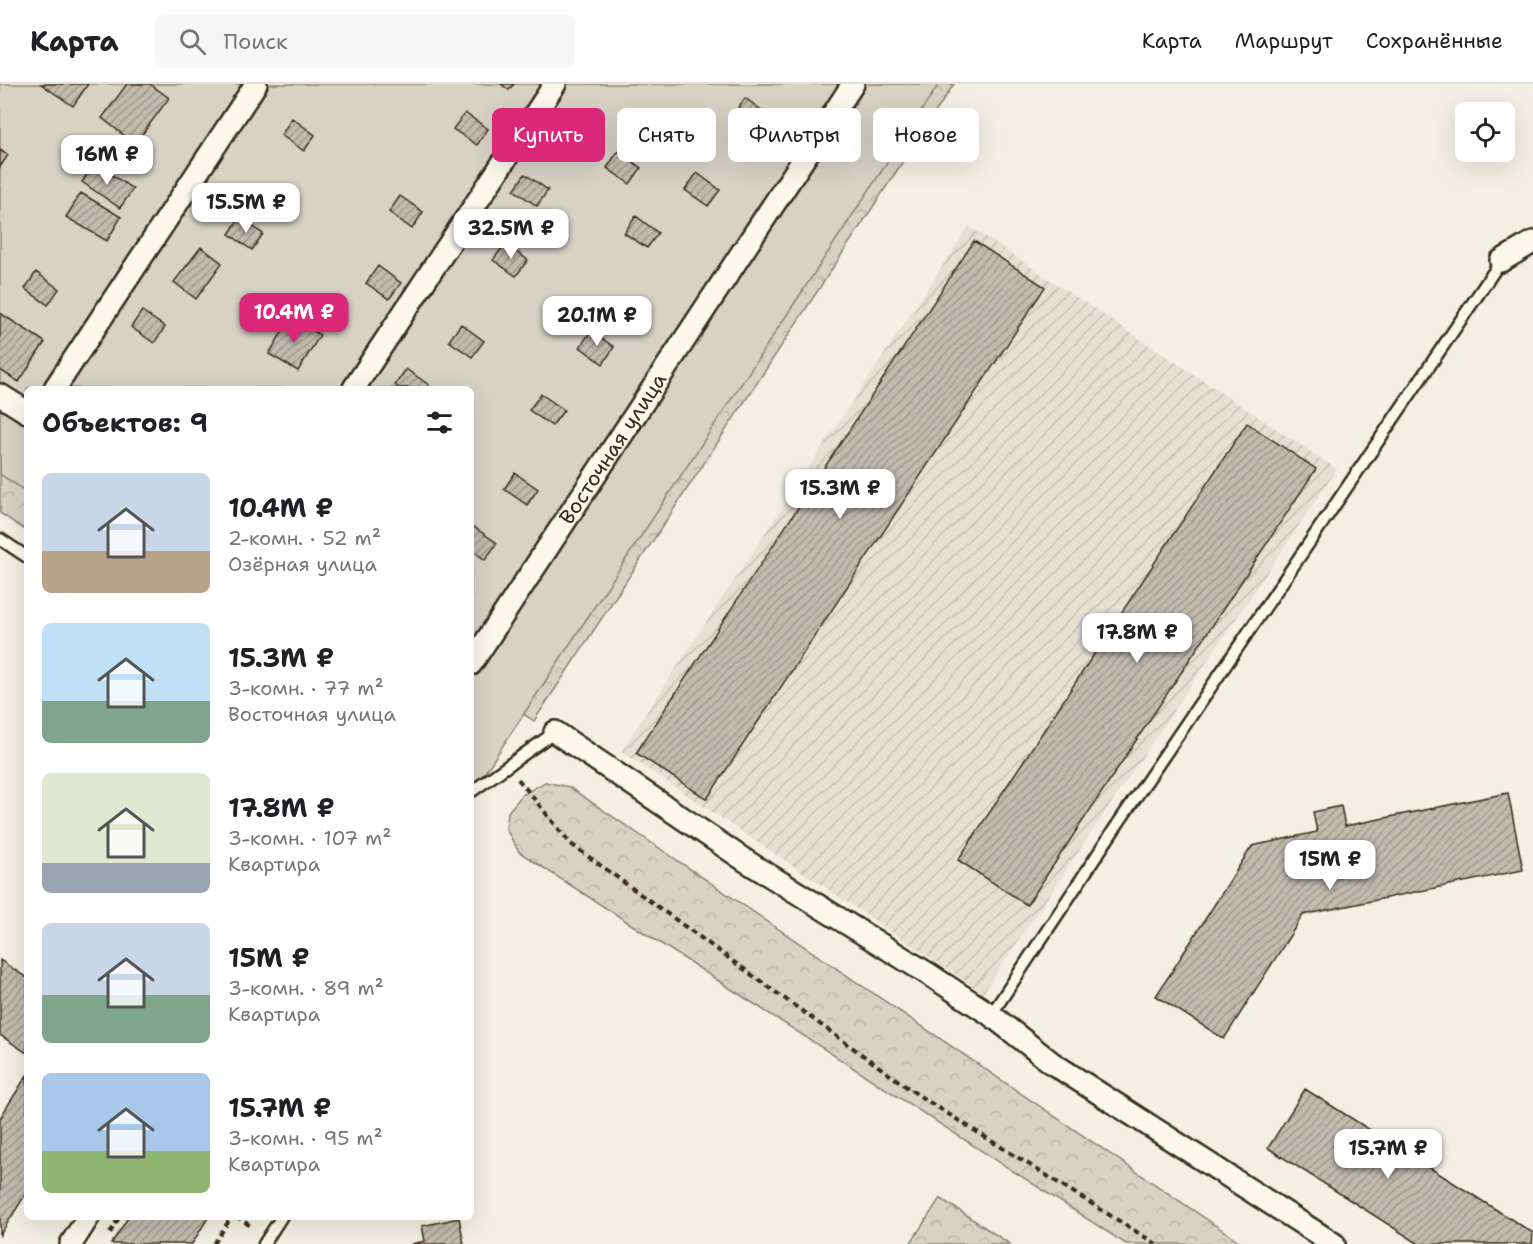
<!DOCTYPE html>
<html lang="ru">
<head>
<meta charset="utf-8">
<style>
	body { margin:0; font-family:"Shantell Sans",sans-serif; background:#f6f6f6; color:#202124; height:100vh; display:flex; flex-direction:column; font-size:22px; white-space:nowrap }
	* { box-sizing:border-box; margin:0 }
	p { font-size:20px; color:#757577 }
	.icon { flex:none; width:33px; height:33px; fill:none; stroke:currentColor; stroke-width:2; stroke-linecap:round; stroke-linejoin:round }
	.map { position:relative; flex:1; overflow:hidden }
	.side { position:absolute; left:24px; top:302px; width:450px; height:834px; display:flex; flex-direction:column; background:#fff; border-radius:9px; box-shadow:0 6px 24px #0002 }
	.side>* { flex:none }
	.guide { position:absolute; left:492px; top:24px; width:570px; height:54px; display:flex; gap:12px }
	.fabs { position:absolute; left:1455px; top:18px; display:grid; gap:12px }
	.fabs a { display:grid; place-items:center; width:60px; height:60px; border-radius:9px; background:#fff; box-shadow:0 6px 24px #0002; font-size:30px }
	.price { position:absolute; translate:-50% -51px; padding:0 14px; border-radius:12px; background:#fff; color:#222; font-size:20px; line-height:39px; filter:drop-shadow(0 2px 3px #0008) }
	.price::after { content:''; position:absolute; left:50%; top:36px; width:18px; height:14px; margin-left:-9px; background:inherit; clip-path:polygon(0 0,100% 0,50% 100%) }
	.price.current { background:#db2777; color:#fff }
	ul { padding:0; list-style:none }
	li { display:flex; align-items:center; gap:18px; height:150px; padding:0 18px }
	li span { display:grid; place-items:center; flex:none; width:168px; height:120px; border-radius:9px; color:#555 }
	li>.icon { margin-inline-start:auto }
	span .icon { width:72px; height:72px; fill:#fffc; stroke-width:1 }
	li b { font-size:26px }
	h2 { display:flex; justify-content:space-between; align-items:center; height:72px; padding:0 18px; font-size:26px }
	.pill { padding:0 21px; border-radius:9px; background:#fff; box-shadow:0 6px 24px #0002; font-size:21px; line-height:54px }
	.pill.current { background:#db2777; color:#fff }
	header { display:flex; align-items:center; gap:36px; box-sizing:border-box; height:84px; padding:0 30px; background:#fff; border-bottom:2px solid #e0e0e0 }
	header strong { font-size:28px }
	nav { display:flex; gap:33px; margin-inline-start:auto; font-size:21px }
	.search { width:420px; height:54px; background:#f6f6f6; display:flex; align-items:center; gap:15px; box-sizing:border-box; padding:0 21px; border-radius:9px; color:#757577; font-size:22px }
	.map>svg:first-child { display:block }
</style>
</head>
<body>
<header>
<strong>Карта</strong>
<div class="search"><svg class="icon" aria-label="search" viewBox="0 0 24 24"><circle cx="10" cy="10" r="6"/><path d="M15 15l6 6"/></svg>Поиск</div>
<nav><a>Карта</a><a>Маршрут</a><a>Сохранённые</a></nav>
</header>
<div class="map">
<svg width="1533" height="1160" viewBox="0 0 1533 1160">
	<defs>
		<pattern id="industrial-furrows" width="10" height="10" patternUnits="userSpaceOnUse" patternTransform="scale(1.5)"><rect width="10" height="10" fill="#e5dfd4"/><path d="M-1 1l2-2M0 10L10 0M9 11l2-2" fill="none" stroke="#c5c0b6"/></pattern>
		<pattern id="forest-crowns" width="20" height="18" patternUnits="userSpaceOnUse" patternTransform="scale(1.5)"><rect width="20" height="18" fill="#d8d1c6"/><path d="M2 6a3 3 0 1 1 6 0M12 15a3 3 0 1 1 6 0" fill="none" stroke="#bab4aa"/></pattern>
		<pattern id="building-hatch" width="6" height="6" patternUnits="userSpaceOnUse" patternTransform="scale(1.5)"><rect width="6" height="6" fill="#c3bbb0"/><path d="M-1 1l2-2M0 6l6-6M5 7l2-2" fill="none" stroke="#a0988f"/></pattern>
	</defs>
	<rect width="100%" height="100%" fill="#f3efe4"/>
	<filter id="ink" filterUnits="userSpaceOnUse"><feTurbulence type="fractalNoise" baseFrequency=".0167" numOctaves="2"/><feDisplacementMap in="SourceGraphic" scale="12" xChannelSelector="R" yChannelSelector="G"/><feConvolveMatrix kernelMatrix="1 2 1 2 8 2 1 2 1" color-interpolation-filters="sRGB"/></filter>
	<g filter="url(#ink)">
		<path fill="url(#industrial-furrows)" d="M969,142L1337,385L983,909L621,667Z"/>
		<path fill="url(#forest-crowns)" stroke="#8a7e72" stroke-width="1.5" d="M875,0H954L534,637L477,599Z
			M0,335L27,353V447L0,429Z
			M545,698L569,703L1243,1160H1126L519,768L506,745L508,728L522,711Z
			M940,1114L1010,1160H910Z"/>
		<path fill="#d8d1c6" stroke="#8a7e72" stroke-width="1.5" d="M0,0H939L473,707L471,705V304H27V408L0,390Z"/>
		<path fill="url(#building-hatch)" stroke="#3b2a1e" stroke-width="1.5" d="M41,0H88L73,22Z
			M127,0H150L169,14L135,60L102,34Z
			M501,0H514L509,6Z
			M745,14L768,31L756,47L733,31Z
			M465,29L488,45L477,61L453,45Z
			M292,34L315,51L304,67L281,51Z
			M0,66L8,71L0,83Z
			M618,67L641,84L630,100L607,84Z
			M94,79L133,105L120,124L82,98Z
			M697,89L720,106L708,122L685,106Z
			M525,90L548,106L537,122L514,106Z
			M81,109L121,133L107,157L66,133Z
			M400,112L423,128L412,145L389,128Z
			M636,132L658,149L647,164L624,149Z
			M240,133L263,150L252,166L229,150Z
			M974,157L1045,203L707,715L636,669Z
			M505,160L528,176L516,192L493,176Z
			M201,163L222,179L196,215L174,198Z
			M378,182L401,199L389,215L366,199Z
			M36,188L59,205L48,221L25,205Z
			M142,227L165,243L154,259L131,243Z
			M0,229L45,258L19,298L0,286Z
			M291,233L320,251L298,287L269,270Z
			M461,240L484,257L472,273L449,257Z
			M591,247L614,263L603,280L580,263Z
			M406,285L429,301L427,304H399L395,301Z
			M541,310L564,326L552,342L529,326Z
			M1247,339L1316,385L1027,821L958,776Z
			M515,389L538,405L527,421L504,405Z
			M474,443L497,459L485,476L471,465V447Z
			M1508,709L1523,786L1303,831L1224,955L1156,912L1252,762L1317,748L1313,728L1341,722L1345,742Z
			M0,876L27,894V969L0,951Z
			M27,991V1108L0,1151V1034Z
			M1305,1005L1533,1149L1532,1160H1419L1268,1064Z
			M129,1132H209L192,1160H111Z
			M459,1134L464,1160H411L425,1157L422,1142Z"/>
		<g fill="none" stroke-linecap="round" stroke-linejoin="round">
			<defs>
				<path id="service" d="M0,455L27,473
					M471,708L555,648
					M991,931L1119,738L1501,177
					M264,1160L282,1132"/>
				<g id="minor">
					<path d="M1501,177L1533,158"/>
					<path d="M55,304L256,0"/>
					<path d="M354,304L555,0"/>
					<path d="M0,311L27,328"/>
					<path id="s1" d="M471,580L853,0"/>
					<path d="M555,648L746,777L930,891L991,931L1052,979L1334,1160"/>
					<path d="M71,1160L89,1132"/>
				</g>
			</defs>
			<use href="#service" stroke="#3b2a1e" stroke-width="15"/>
			<use href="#minor" stroke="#3b2a1e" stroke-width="26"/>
			<path stroke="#3b2a1e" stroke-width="4" stroke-dasharray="6 4.5" stroke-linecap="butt" d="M518,695L571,760L918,1011L1156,1160
				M236,1132L252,1143
				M110,1149L120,1132
				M214,1160L232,1132"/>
			<use href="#service" stroke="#fbf7ec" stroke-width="10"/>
			<use href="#minor" stroke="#fbf7ec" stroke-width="21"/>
		</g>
	</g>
	<g text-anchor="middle" stroke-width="6" stroke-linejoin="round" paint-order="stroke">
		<g font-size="21" fill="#3b2a1e" stroke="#fbf7ec">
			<text dy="7" stroke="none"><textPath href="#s1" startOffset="258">Восточная улица</textPath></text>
		</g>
	</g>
</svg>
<div class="fabs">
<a><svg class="icon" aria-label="locate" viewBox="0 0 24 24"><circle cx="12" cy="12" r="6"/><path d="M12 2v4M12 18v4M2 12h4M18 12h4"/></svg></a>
</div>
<b class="price" style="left:107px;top:102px">16M ₽</b>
<b class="price" style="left:246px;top:150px">15.5M ₽</b>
<b class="price" style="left:511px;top:176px">32.5M ₽</b>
<b class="price current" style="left:294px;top:260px">10.4M ₽</b>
<b class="price" style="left:597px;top:263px">20.1M ₽</b>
<b class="price" style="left:840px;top:436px">15.3M ₽</b>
<b class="price" style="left:1137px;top:580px">17.8M ₽</b>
<b class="price" style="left:1330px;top:807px">15M ₽</b>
<b class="price" style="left:1388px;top:1096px">15.7M ₽</b>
<div class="guide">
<a class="pill current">Купить</a>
<a class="pill">Снять</a>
<a class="pill">Фильтры</a>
<a class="pill">Новое</a>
</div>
<section class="side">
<h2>Объектов: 9<svg class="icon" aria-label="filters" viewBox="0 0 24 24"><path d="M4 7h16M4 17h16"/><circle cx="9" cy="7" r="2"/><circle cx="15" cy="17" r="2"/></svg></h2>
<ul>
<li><span style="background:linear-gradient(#c9d6e8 65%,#b9a48a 0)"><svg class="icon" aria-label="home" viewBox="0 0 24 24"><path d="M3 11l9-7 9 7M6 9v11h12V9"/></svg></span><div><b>10.4M ₽</b><p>2-комн. · 52 m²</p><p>Озёрная улица</p></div></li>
<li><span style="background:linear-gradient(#bfe0f5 65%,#7fa58c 0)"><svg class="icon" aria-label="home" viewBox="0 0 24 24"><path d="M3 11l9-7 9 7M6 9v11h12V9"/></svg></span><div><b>15.3M ₽</b><p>3-комн. · 77 m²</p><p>Восточная улица</p></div></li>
<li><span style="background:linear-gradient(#dfe7d0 75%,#9aa5b1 0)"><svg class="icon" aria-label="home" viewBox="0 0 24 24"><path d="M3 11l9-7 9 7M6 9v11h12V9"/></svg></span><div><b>17.8M ₽</b><p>3-комн. · 107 m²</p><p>Квартира</p></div></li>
<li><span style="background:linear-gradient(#c9d6e8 60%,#7fa58c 0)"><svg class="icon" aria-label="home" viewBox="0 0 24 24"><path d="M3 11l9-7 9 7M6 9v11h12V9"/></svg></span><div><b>15M ₽</b><p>3-комн. · 89 m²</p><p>Квартира</p></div></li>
<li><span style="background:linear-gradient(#a9c7e8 65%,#8fb573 0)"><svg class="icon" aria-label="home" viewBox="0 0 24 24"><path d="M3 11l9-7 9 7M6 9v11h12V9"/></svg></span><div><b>15.7M ₽</b><p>3-комн. · 95 m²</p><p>Квартира</p></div></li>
</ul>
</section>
</div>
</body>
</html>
